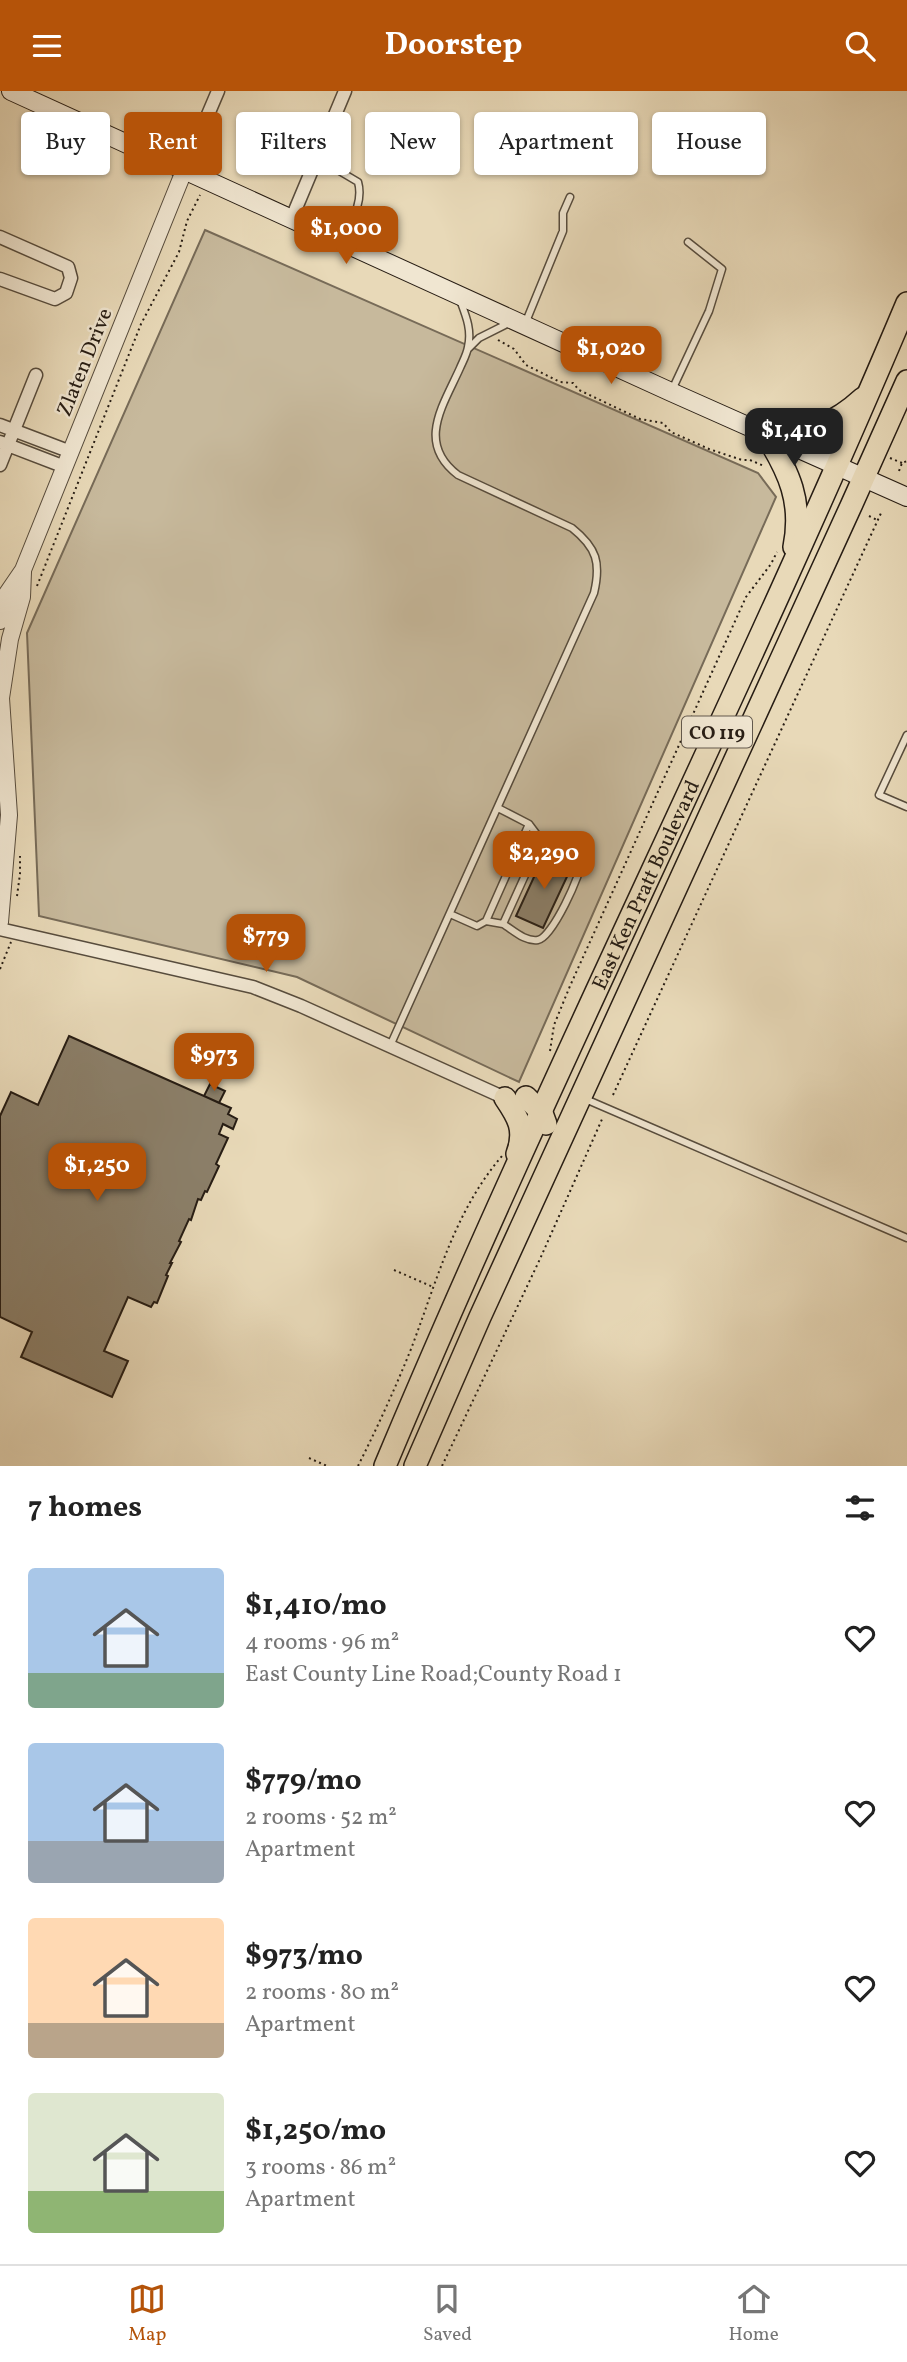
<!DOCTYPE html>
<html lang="en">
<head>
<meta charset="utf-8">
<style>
	body { margin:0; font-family:Vollkorn,serif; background:#f2f2f2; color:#222; height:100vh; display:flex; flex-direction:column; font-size:26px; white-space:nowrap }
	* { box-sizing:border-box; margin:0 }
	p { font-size:23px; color:#767676 }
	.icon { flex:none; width:38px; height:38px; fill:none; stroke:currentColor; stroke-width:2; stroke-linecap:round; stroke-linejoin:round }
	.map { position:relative; height:1375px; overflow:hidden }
	.side { display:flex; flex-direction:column; background:#fff; flex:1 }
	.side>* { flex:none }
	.hud { position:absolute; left:21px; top:21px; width:866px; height:63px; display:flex; gap:14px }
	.price { position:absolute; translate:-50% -60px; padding:0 16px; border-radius:14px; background:#b45309; color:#fff; font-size:23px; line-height:46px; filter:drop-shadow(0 2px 4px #0008) }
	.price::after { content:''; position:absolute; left:50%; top:42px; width:21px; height:16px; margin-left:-10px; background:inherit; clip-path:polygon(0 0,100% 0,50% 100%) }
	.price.on { background:#222; color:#fff }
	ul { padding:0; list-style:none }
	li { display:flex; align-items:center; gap:21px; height:175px; padding:0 28px }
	li span { display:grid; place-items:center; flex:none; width:196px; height:140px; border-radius:7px; color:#555 }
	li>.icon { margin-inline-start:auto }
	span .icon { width:84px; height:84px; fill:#fffc; stroke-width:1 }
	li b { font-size:30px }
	h2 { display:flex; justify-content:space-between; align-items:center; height:84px; padding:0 28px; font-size:30px }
	.pill { padding:0 24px; border-radius:7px; background:#fff; box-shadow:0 2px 5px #0004; font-size:24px; line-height:63px }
	.pill.on { background:#b45309; color:#fff }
	header { display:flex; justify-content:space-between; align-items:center; height:91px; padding:0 28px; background:#b45309; color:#fff; font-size:32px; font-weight:700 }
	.tab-bar { display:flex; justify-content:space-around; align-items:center; height:98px; border-top:2px solid #e0e0e0; background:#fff; font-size:19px; color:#767676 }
	.tab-bar a { display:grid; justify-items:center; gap:4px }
	.tab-bar .on { color:#b45309 }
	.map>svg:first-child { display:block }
</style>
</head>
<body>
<header><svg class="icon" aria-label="menu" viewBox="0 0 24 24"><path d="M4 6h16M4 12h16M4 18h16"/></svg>Doorstep<svg class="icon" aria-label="search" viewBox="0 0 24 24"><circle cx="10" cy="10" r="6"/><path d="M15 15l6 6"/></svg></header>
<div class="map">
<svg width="907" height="1375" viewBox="0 0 907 1375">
	<rect width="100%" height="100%" fill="#e8d9b8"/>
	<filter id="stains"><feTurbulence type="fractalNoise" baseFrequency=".00286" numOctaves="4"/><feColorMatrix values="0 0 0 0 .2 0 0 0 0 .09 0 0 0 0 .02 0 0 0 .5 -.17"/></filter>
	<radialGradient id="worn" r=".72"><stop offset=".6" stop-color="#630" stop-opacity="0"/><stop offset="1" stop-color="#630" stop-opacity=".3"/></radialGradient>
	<path fill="#c7b99c" stroke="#776b58" stroke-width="2" d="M205,139L758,382L776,406L519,991L297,886L39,825L27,542Z"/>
	<path fill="#8b7f69" stroke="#271d14" stroke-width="2" d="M545,762L572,775L543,837L516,825Z
		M69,945L231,1017L228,1023L237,1028L233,1038L223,1033L219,1043L228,1047L216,1073L219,1075L207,1101L205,1100L201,1109L198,1108L191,1129L189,1128L179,1150L181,1151L170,1172H172L166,1184L168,1185L157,1212L154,1211L151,1216L128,1206L104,1260L128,1270L112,1306L21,1266L32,1241L0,1226V1025L11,1001L38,1014Z
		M210,993L225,1000L219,1012L204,1005Z"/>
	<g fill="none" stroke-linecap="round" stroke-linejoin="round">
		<defs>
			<path id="service" d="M315,72L336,78L358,91C364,112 350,132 342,150
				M525,233L563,140V122L570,106
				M468,258L479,247L511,231
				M672,299L709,220L722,178L688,151
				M907,644L879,704L907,716
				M450,823L477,835L486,830L503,833L541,749L529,733L498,717
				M486,830L529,733
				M503,833C513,839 525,851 538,849C552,847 582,782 582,768L579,765L541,749
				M390,955L594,502C601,472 597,457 572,437L458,384C416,352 443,315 460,277C463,270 467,263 468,256C472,239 466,225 460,209
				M583,1007L907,1147"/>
			<path id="minor" d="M184,80L218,0
				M291,129L345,0
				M0,146L68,176L71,187L66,202L55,208L0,188
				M0,334L71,361
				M0,351L65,376
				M0,374L36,284
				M0,838L253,896L301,915L505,1007"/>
			<path id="tertiary" d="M0,530L6,504L23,479L184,80
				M0,831L9,724L1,607L10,548L22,506L23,481"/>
			<path id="secondary" d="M11,0L671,301L907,406"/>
			<g id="trunk">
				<path d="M794,456C803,411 789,381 766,344C811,338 829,338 863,307"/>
				<path d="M526,1006L542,1022L546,1033"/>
				<path d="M505,1007C518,1026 526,1039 517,1063"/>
				<path id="s1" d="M385,1375C549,983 742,604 907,212"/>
				<path d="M415,1375L480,1226L851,415L907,290"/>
			</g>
		</defs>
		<use href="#service" stroke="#574c3d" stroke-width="9"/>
		<use href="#minor" stroke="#574c3d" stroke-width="15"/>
		<use href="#tertiary" stroke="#574c3d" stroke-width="18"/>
		<use href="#secondary" stroke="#271d14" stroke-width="20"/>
		<use href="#trunk" stroke="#271d14" stroke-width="24"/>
		<path stroke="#271d14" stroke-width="2" stroke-dasharray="2 3.5" stroke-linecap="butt" d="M498,249L514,258L526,274L560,291L573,292L579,299L640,328L663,332L671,341L709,358L742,369H750L764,375
			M890,367L902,372
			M899,380L902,372L907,370
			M869,425L877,429
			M37,495L141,233L179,161L187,130L200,104
			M17,805L20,783V765
			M0,878L11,851
			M550,960L554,934L570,895L746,506L771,473L777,461
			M613,1004L882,420
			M394,1179L433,1196
			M309,1367L327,1375
			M358,1375C377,1337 395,1298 411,1258C437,1190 454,1121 502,1065
			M442,1375L540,1168L603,1026"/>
		<use href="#service" stroke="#f0e6d1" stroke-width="6"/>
		<use href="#minor" stroke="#f0e6d1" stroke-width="12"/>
		<use href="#tertiary" stroke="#f0e6d1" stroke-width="16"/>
		<use href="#secondary" stroke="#f0e6d1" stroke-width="18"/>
		<use href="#trunk" stroke="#e8d9b8" stroke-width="21"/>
	</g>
	<g text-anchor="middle" stroke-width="5" stroke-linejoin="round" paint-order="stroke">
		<rect fill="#f0e6d1" stroke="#63594d" stroke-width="2" x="682" y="625.5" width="70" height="31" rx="5"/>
		<g font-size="19" font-weight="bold" fill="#271d14">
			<text x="717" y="648">CO 119</text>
		</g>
		<g font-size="21" fill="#271d14" stroke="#f0e6d1">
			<text transform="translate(84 271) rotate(-68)" y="7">Zlaten Drive</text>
			<text dy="7" stroke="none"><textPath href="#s1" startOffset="637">East Ken Pratt Boulevard</textPath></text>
		</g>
	</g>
	<rect width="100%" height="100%" filter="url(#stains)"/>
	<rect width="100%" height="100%" fill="url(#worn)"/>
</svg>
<b class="price" style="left:346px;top:175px">$1,000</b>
<b class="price" style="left:611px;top:295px">$1,020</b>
<b class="price on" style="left:794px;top:377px">$1,410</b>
<b class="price" style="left:544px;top:800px">$2,290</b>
<b class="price" style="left:266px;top:883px">$779</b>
<b class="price" style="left:214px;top:1002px">$973</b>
<b class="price" style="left:97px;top:1112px">$1,250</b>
<div class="hud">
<a class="pill">Buy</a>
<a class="pill on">Rent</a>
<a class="pill">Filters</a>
<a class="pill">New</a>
<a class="pill">Apartment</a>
<a class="pill">House</a>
</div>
</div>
<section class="side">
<h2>7 homes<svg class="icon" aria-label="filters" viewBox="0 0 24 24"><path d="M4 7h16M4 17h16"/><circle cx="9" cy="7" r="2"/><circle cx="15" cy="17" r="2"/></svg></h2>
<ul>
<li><span style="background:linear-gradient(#a9c7e8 75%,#7fa58c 0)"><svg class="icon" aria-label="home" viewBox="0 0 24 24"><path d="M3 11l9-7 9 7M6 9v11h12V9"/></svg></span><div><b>$1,410/mo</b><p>4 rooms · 96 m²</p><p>East County Line Road;County Road 1</p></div><svg class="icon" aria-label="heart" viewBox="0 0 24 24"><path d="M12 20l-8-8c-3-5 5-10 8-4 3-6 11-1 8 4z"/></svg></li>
<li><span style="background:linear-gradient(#a9c7e8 70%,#9aa5b1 0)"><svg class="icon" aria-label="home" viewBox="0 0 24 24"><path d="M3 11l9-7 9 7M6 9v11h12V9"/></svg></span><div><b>$779/mo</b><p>2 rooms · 52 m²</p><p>Apartment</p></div><svg class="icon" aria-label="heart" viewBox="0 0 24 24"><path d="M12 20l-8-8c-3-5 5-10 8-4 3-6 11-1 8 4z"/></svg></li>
<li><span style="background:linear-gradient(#ffd9b3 75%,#b9a48a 0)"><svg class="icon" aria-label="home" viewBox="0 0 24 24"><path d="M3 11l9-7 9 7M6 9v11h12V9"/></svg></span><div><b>$973/mo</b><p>2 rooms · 80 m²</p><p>Apartment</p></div><svg class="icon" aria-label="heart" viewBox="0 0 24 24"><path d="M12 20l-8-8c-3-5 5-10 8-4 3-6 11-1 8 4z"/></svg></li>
<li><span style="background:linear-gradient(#dfe7d0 70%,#8fb573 0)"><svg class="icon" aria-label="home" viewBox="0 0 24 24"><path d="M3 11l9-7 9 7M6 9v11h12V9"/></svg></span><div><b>$1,250/mo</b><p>3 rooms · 86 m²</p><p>Apartment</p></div><svg class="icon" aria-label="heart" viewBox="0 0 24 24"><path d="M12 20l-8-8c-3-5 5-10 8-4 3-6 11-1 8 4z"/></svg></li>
</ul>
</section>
<nav class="tab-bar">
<a class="on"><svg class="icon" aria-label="map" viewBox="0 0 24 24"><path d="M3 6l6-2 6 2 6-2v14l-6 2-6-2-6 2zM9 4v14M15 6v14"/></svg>Map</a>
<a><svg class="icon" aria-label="saved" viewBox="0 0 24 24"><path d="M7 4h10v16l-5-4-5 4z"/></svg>Saved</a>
<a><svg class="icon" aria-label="home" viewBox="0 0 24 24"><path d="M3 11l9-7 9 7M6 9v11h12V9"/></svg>Home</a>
</nav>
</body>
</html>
